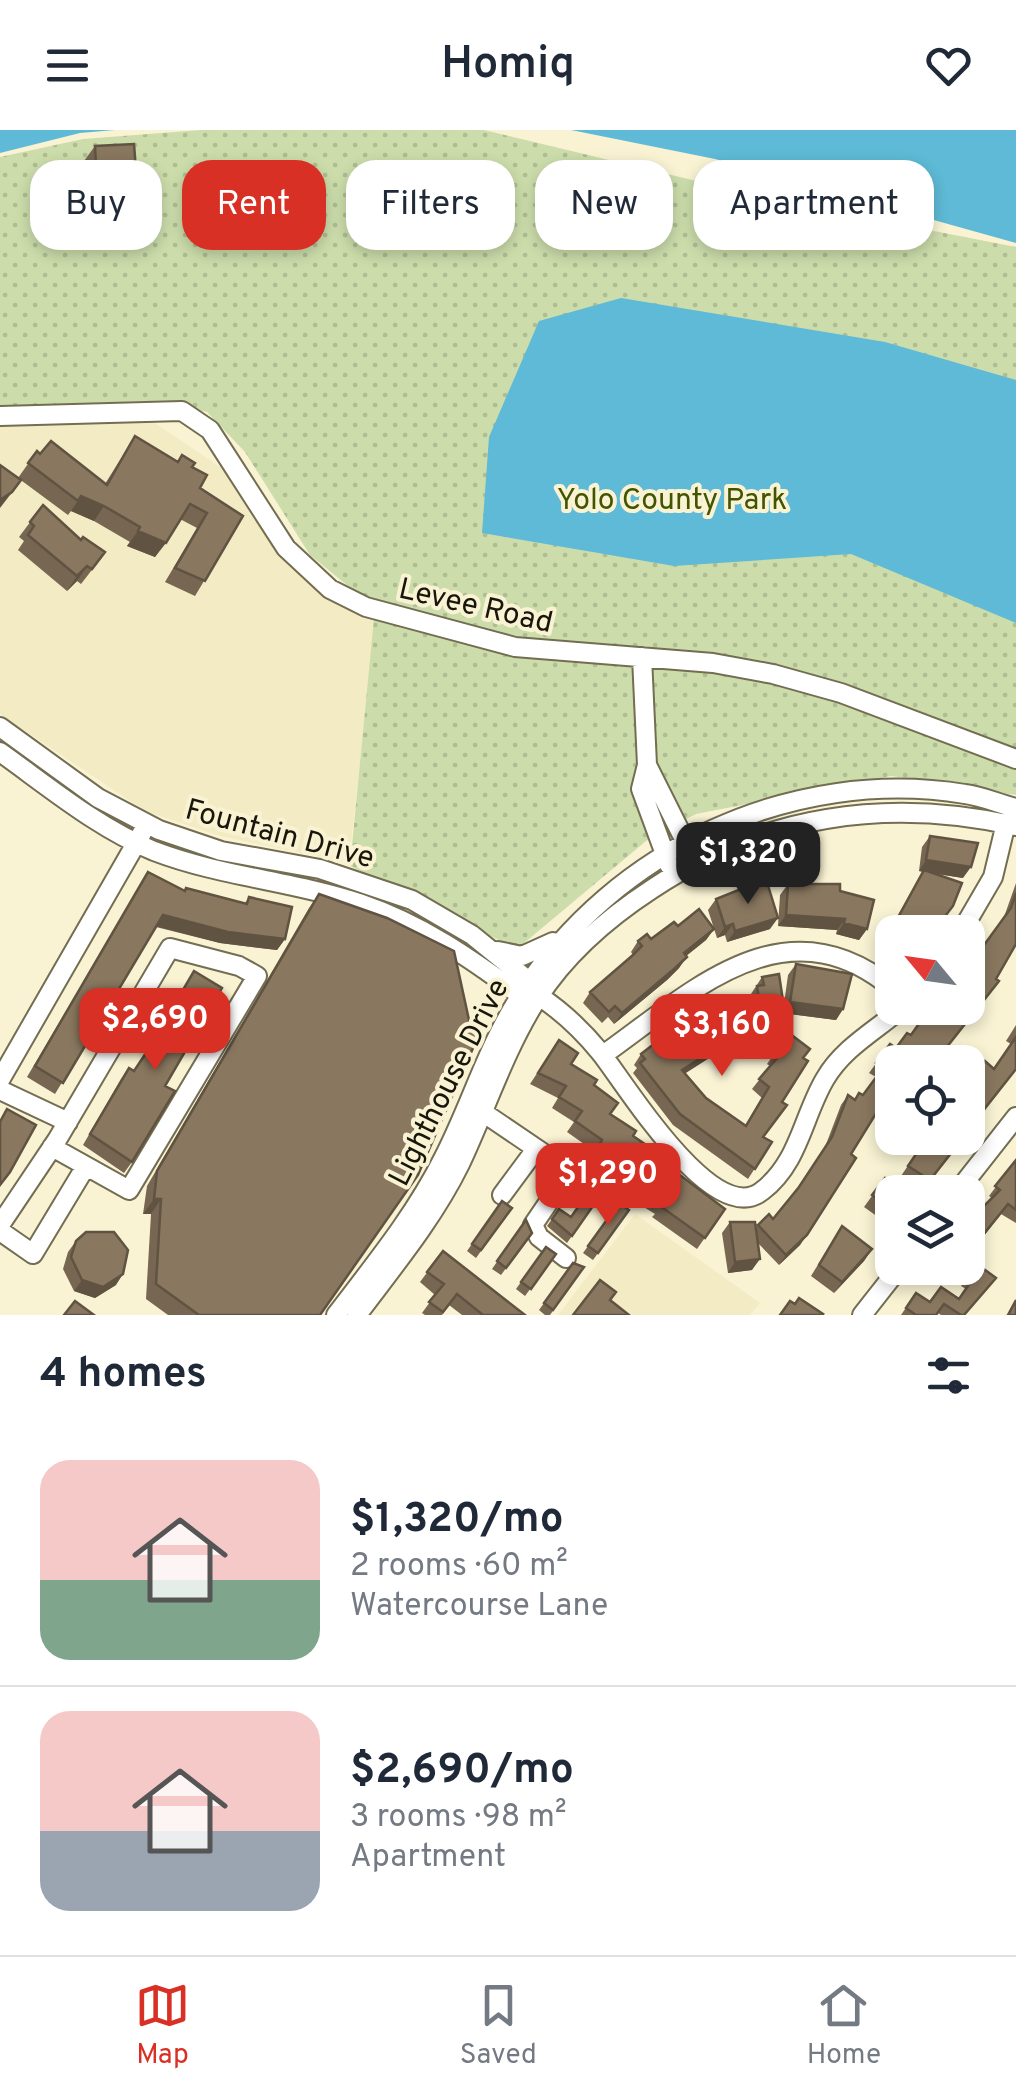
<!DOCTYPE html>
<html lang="en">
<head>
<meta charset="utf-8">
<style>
	body { margin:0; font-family:Overpass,sans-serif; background:#f2f2f3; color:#1f2937; height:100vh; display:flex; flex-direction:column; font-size:38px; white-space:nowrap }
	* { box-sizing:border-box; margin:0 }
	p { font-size:32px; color:#747a83 }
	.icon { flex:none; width:55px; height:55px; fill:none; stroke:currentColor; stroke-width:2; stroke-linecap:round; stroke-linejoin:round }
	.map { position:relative; height:1185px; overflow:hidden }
	.sheet { display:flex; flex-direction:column; background:#fff; flex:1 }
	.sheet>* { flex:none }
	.banner { position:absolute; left:30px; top:30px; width:958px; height:90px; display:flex; gap:20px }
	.needle { width:65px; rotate:299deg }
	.controls { position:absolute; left:875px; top:785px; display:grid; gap:20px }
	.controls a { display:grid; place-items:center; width:110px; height:110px; border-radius:20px; background:#fff; box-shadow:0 5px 15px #0003; font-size:50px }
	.price { position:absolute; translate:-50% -85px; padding:0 22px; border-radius:20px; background:#d93025; color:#fff; font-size:32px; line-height:65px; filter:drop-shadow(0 2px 5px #0008) }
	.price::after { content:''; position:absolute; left:50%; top:60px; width:30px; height:22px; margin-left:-15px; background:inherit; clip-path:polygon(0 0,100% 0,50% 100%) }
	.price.active { background:#222; color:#fff }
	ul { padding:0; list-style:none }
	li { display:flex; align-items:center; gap:30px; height:250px; padding:0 40px }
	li+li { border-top:2px solid #e0e1e3 }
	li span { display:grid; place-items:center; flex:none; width:280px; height:200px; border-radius:30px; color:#555 }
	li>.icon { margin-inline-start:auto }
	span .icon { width:120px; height:120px; fill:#fffc; stroke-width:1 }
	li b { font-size:42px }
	h2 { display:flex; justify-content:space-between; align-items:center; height:120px; padding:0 40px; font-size:42px }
	.chip { padding:0 35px; border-radius:30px; background:#fff; box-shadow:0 5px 15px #0003; font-size:35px; line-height:90px }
	.chip.active { background:#d93025; color:#fff }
	header { display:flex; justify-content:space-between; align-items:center; height:130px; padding:0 40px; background:#fff; font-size:45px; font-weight:600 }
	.menu { display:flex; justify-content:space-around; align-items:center; height:140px; border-top:2px solid #e0e1e3; background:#fff; font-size:28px; color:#747a83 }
	.menu a { display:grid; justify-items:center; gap:5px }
	.menu .active { color:#d93025 }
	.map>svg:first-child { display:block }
</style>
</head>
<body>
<header><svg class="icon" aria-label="menu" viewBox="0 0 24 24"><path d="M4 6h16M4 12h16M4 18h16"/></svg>Homiq<svg class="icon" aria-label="heart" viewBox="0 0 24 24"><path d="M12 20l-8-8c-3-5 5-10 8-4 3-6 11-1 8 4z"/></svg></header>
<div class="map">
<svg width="1016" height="1185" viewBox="0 0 1016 1185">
	<defs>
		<pattern id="park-dots" width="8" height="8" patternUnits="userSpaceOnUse" patternTransform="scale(2.5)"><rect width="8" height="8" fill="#ccddab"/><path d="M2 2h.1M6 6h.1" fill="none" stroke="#aebd92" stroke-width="1.8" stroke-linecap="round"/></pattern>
	</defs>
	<rect width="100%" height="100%" fill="#f9f3d4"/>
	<path fill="#f3ebc4" d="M152,291L235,347L290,429L376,488L349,733L220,706L145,681L0,584V296Z
		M635,1084L760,1173L750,1185H558Z"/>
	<path fill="url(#park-dots)" d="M201,0H484L780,71L1016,117V665L891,646L696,684L646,711L517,819L350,736L375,478L310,425L245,322L207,282L153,271L0,276V27L83,9Z"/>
	<path fill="#5ebad6" d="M0,0H115L80,3L0,23Z
		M571,0H1016V113L715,29Z
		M621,168L885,212L1016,250V493L851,424L674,436L482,403L489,307L539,191Z"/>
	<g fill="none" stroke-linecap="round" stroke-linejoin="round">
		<defs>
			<path id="minor" d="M0,286L182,281L210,300L286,418L330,459L366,477L515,517L713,533L773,544L841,563L1016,629
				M642,527L647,635L641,659L669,735
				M0,597L98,668L159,700L221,721L320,739L412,770L472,805L535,856
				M0,622C49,657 98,698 154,721C222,747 294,751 362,774C421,794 470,828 520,865H529
				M647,635L688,717
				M961,802L993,747L1006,693
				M498,821L522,826L553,812
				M539,866C563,882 582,900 600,922C624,951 713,1100 762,1061C799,1033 803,986 825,949C843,918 875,901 902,878
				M603,925C693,861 785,770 892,858
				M0,950L142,703
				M0,960L68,992
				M481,981L565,1038V1048L533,1095L539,1107L566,1128
				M52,1017L86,1036
				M957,1062L1016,987
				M502,1065L536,1019
				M0,1095L57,1010L170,818L239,836L257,846L129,1060L86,1036L33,1124L0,1101
				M336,1185C374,1135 415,1085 443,1029C471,975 487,917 521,865C614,719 793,636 965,664C982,666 999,674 1016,678
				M357,1185C393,1137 433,1089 460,1034C486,979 504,921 537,869C566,824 609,787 652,759C763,685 887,667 1016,696
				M862,1185L899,1138"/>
		</defs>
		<use href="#minor" stroke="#736d52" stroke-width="22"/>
		<use href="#minor" stroke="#fff" stroke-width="18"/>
	</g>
	<path fill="#766652" d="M95,16L137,53L126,68L87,71L84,31Z
		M135,306L178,332L192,337L200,358L243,386L195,466L165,452L197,398L180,389L155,427L127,416L130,412L94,391L71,381L68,385L18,348L37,321L105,354Z
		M43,375L95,436L81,454L77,451L67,461L18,420L24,411L19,407Z
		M930,706L963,748L937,744L892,802V835L876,824L923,742L919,741L922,717Z
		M148,742L183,761L186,758L245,773L249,767L285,809L277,820L220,813L156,797L55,964L27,947Z
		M1016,753V814L892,932V994L876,982L851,1024L800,1115L779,1135L757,1112L752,1140L728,1143L722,1103L730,1092L756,1098L758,1095L773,1089L797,1059L825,1017L841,975L848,965L855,970L863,965L876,947L869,943L890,914L896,918L911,905L976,834L972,832L1004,787Z
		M788,754L840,761L867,799L859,810L836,804L837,800L778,796L780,765Z
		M319,764L320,1185H168L146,1169L151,1084H143L147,1056L309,778Z
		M716,769L770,799L727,812L725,805L717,808L708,780Z
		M678,796L714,799L706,810L686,826L679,838L667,850L614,894L608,887L602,893L583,873L590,862L633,825L631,822L638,811L651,809Z
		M796,834L843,879L836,890L782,883L783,880L776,889L754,898L749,867L762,847L784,874L788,845Z
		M194,841L165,956L132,1032L124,1043L83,1015L121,949L129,938L134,941L140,932Z
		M710,886L752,895L745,905L685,943L706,968L745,996L762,968L752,959L770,936L767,934L789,903L803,928L764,1007L772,1012L748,1049L673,995L633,943L637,938L634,935L641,924Z
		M1016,895V940L968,1001V944L972,947L994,939L1011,914L1006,911Z
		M559,910L571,934L594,955L610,984L656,1027L725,1079L697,1119L652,1087L655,1084L631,1069L633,1066L608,1053L613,1045L589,1030L594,1021L567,1002L574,992L552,978L558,968L530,954Z
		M923,1008H963L923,1060L901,1046L926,1009Z
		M1016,1030V1093L1001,1084L968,1126V1092L992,1068L989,1066Z
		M885,1048L892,1062V1097L864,1077Z
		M602,1063L567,1113L547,1096L559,1079L571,1087Z
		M502,1071L512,1078L476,1128L467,1121Z
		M619,1073L629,1080L593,1130L583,1123Z
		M526,1090L532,1103L501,1145L492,1139Z
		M842,1096L872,1119L864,1131L834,1163L811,1146Z
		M76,1111L116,1155L95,1168L74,1161L63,1139L68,1122Z
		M546,1117L556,1124L525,1166L516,1159Z
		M443,1121L525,1185H462L449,1175L442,1185H425L422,1183L435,1165L420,1152Z
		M573,1133L584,1137L550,1185H545L539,1180Z
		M977,1134L996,1148L965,1185H941L938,1183L936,1185H901L916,1163L930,1172L959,1169L966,1159L961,1156Z"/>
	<path fill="#605342" d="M137,53L126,68L87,71L97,56Z
		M21,350L10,365L0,378V370Z
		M81,366L104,376L94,391L71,381Z
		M138,401L166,413L155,427L127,416Z
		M87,436L77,451L67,461L77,446Z
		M926,730L971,737L963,748L919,741Z
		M163,785L285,809L277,820L220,813L155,796Z
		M786,785L845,789L837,800L778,796Z
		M778,788L770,799L727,812L735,801Z
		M844,793L867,799L859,810L836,804Z
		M733,794L725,805L717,808L725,797Z
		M714,799L706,810L676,834L684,823Z
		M687,827L679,838L667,850L614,894L622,883Z
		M790,872L843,879L836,890L782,883Z
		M784,878L776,889L754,898L762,887Z
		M752,895L745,905L675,950L682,940Z
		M154,1069H161L151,1084H143Z
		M807,1105L800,1115L779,1135L786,1125Z
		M872,1119L864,1131L834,1163L842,1152Z
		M760,1129L752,1140L728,1143L735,1132Z
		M123,1144L116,1155L95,1168L74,1161L82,1150Z"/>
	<path fill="#89775f" stroke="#605342" stroke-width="2.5" d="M134,14L137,53L97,56L95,16Z
		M135,306L178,332L182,325L195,333L192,337L207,345L200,358L243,386L205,451L175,438L207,383L190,374L166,413L138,401L140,397L104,376L81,366L78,371L28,333L37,321L40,324L51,311L107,355Z
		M0,335L21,350L12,362L0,370Z
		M43,375L81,410L83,407L105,422L92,439L87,436L77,446L28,405L34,396L30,392Z
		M930,706L978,713L971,737L926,730Z
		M924,740L962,753L953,776L933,802H892V819L884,813Z
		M148,742L185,761L186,758L247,774L249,767L292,777L285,809L228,802L163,785L63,953L35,936Z
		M766,749L778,788L735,801L733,794L725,797L716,769Z
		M788,754H840V761L874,770L867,799L844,793L845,789L786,785Z
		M1016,763V814L996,849L999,851L935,932H892V979L883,972L851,1024L856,1028L807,1105L786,1125L758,1095L769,1084L773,1089L799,1057L832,1007L848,965L855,970L859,963L863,965L883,938L876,933L890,914L896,918L907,903L911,905L930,878H968V841L969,842L983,825L979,822L1011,778Z
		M319,764L387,788L454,821L469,890L480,902L418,1045L320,1185H199L156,1154L161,1069H154L157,1041Z
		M699,779L714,799L684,823L687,827L674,839L622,883L615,876L609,882L590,862L633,825L642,816L638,811L647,804L651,809L674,792L678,796Z
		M796,834L852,844L843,879L790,872Z
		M194,841L222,858L165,956L175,961L132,1032L90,1004L129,938L134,941L148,920Z
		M779,844L784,878L762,887L757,856L764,855L762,847Z
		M732,868L752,895L682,940L706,968L746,996L769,957L759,949L778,927L774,924L789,903L810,919L803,928L808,931L782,972L787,975L763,1007L772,1012L755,1039L680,984L640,933L645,929L641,924L703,876L710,886Z
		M1016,907V939L971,996L968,994V944L972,947L985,931L994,939Z
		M559,910L578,923L571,934L597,950L594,955L618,973L610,984L636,1001L633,1006L658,1023L656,1027L725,1079L705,1108L660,1076L662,1073L639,1058L641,1055L616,1042L621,1034L597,1019L602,1010L575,991L582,981L559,967L566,956L538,943Z
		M7,979L36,995L10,1042L0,1055V992Z
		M927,1008H963L930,1050L908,1036Z
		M1016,1030V1080L1008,1074L971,1120L968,1117V1092L1000,1060L995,1056Z
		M885,1048L905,1062H892V1080L872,1065Z
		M593,1056L602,1063L572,1106L552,1089L559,1079L571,1087Z
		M502,1071L512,1078L481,1120L472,1114Z
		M619,1073L629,1080L598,1123L588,1116Z
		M526,1090L532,1103L506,1138L497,1131Z
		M730,1092H755L760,1129L735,1132Z
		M842,1096L872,1119L842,1152L819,1135Z
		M86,1102H114L128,1120L123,1144L103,1157L82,1150L71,1127L76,1111Z
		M546,1117L556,1124L531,1159L521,1152Z
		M443,1121L525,1185H483L457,1164L443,1182L429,1172L444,1154L427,1142Z
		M573,1133L584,1137L553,1180L544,1173Z
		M977,1134L996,1148L964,1185H961L944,1174L936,1185H916L906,1178L916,1163L930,1172L941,1157L959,1169L972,1150L968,1147Z
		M600,1150L616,1162L610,1170L629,1185H573Z
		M799,1168L823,1184L822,1185H780L790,1171L795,1174Z
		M1016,1170V1185H1008Z
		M75,1171L94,1185H64Z"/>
	<g text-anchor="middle" stroke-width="8" stroke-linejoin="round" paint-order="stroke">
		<g font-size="30" fill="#425401" stroke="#f9f3d4">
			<text x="672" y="379">Yolo County Park</text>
		</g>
		<g font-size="30" fill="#18160b" stroke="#f9f3d4">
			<text transform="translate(476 475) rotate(13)" y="10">Levee Road</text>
			<text transform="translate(280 703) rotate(15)" y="10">Fountain Drive</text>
			<text transform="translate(448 952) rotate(-63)" y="10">Lighthouse Drive</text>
		</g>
	</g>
</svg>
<div class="controls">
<a><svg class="needle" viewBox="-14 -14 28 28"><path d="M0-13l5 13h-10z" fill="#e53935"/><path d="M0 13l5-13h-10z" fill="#747a83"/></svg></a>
<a><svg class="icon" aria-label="locate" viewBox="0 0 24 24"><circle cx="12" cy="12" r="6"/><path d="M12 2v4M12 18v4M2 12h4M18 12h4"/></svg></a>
<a><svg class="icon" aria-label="layers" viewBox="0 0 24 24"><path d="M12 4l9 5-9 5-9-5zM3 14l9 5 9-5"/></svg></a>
</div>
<b class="price active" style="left:748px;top:777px">$1,320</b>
<b class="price" style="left:155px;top:943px">$2,690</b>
<b class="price" style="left:722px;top:949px">$3,160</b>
<b class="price" style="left:608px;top:1098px">$1,290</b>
<div class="banner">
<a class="chip">Buy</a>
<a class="chip active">Rent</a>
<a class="chip">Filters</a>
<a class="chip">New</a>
<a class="chip">Apartment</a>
</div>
</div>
<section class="sheet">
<h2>4 homes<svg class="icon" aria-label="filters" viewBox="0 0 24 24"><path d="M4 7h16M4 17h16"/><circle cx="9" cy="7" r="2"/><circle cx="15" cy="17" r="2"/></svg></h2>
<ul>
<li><span style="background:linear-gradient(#f6c9c9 60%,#7fa58c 0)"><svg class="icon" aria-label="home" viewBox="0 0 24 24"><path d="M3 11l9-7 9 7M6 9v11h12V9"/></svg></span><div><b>$1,320/mo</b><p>2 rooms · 60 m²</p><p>Watercourse Lane</p></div></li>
<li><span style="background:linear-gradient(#f6c9c9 60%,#9aa5b1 0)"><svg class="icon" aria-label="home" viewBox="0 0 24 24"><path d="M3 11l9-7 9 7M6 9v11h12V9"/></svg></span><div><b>$2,690/mo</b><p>3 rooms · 98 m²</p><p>Apartment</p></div></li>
</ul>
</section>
<nav class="menu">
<a class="active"><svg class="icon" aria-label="map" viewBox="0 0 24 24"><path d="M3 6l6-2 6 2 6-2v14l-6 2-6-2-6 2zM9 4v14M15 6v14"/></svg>Map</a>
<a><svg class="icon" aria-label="saved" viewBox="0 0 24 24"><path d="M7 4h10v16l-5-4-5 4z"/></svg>Saved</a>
<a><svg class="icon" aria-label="home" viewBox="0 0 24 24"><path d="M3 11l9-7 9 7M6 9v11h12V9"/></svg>Home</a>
</nav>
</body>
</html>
